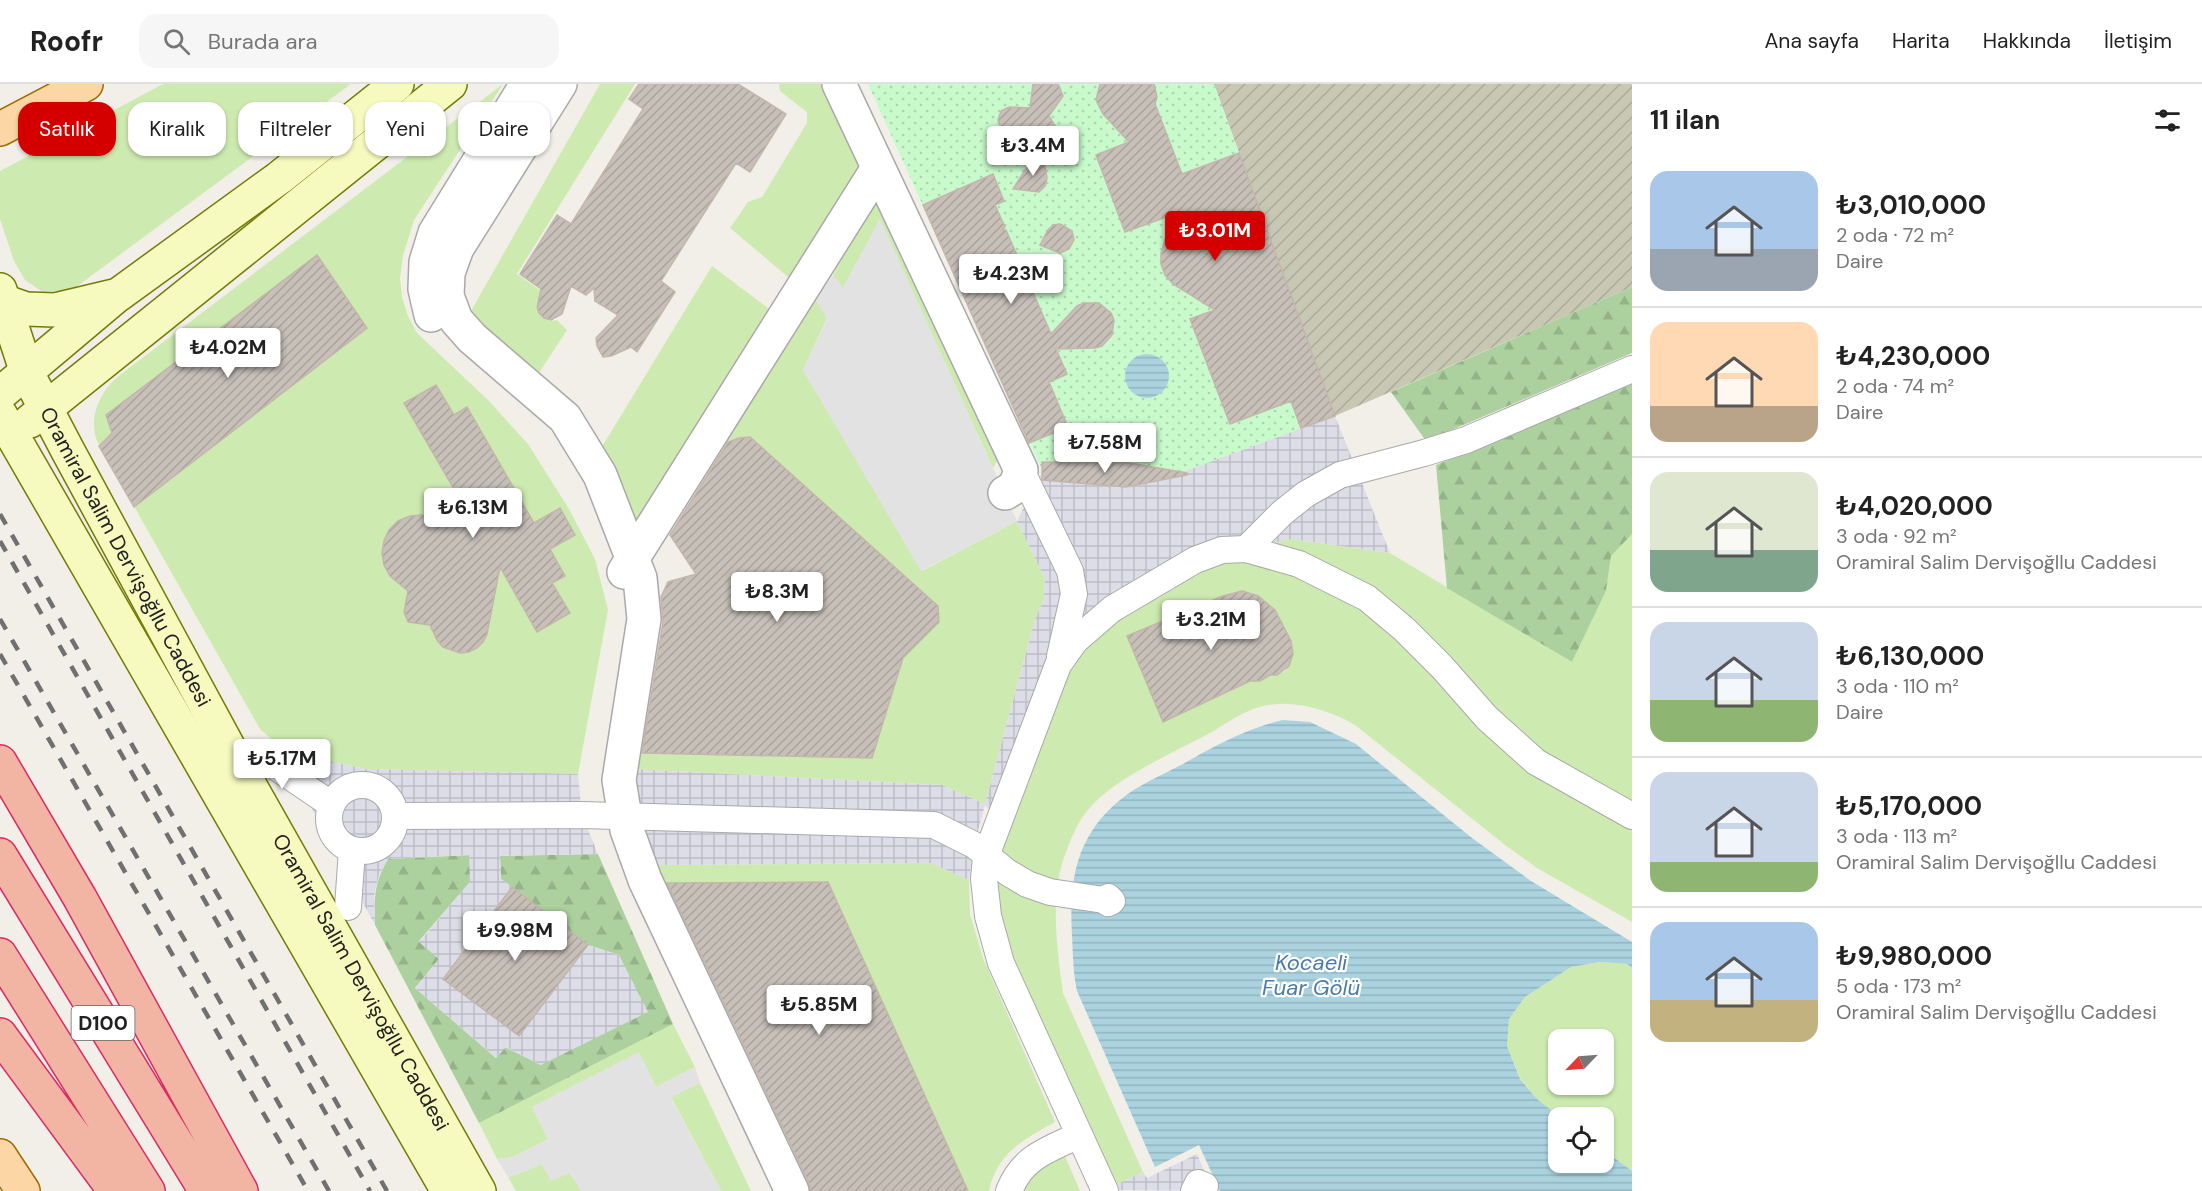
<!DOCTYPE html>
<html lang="tr">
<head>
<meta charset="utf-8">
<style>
	body { margin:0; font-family:"DM Sans",sans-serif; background:#f6f6f6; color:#222; height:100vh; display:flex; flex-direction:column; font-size:22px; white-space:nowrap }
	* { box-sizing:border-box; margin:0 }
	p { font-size:20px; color:#767676 }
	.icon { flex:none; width:33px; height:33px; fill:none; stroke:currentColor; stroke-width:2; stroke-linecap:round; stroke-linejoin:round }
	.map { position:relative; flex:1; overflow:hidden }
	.details { display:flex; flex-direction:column; background:#fff; width:570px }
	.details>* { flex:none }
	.hud { position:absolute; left:18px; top:18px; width:570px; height:54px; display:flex; gap:12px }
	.needle { width:39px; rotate:245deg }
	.tools { position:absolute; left:1548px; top:945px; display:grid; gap:12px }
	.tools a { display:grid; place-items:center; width:66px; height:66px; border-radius:12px; background:#fff; box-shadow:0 2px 4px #0004; font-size:30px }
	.price { position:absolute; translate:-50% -51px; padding:0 14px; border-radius:6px; background:#fff; color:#222; font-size:20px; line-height:39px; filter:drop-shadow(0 2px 3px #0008) }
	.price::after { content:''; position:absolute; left:50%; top:36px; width:18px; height:14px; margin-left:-9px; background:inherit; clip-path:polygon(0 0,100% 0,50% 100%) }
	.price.on { background:#d40000; color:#fff }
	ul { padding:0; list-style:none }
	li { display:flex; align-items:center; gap:18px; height:150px; padding:0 18px }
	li+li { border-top:2px solid #e0e0e0 }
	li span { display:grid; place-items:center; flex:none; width:168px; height:120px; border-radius:18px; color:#555 }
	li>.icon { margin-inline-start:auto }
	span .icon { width:72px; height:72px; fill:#fffc; stroke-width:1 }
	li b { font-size:26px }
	h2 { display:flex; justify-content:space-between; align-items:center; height:72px; padding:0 18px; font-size:26px }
	.pill { padding:0 21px; border-radius:18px; background:#fff; box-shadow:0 2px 4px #0004; font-size:21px; line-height:54px }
	.pill.on { background:#d40000; color:#fff }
	header { display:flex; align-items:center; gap:36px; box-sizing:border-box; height:84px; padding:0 30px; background:#fff; border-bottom:2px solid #e0e0e0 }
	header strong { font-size:28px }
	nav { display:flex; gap:33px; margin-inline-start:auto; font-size:21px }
	.search { width:420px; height:54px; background:#f6f6f6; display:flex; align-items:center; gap:15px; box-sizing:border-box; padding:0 21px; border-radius:18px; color:#767676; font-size:22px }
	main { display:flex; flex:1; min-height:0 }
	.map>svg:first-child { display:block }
</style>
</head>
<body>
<header>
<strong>Roofr</strong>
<div class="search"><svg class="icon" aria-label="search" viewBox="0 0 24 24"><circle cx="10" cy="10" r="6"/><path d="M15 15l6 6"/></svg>Burada ara</div>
<nav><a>Ana sayfa</a><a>Harita</a><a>Hakkında</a><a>İletişim</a></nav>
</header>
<main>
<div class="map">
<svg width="1632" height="1107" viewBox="0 0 1632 1107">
	<defs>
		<pattern id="construction-furrows" width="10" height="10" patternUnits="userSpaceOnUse" patternTransform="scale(1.5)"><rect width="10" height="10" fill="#c7c7b4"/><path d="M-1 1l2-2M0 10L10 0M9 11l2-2" fill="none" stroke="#abab9a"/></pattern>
		<pattern id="forest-firs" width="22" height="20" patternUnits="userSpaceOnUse" patternTransform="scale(1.5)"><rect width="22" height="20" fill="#add19e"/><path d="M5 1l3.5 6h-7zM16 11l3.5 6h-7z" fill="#95b388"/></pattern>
		<pattern id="park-dots" width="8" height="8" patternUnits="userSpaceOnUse" patternTransform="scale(1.5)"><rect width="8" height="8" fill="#c8facc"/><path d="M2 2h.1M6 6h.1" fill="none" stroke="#acd6af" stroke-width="1.8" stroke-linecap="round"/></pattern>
		<pattern id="plaza-grid" width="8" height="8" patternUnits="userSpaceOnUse" patternTransform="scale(1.5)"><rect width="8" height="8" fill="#dddde8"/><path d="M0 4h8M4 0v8" fill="none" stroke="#bdbdc7"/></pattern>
		<pattern id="water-rules" width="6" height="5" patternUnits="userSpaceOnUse" patternTransform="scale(1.5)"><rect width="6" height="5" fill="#aad3df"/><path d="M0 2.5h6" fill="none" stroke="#92b5bf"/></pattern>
		<pattern id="building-hatch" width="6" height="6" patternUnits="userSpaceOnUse" patternTransform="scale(1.5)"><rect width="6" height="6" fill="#c7bfb8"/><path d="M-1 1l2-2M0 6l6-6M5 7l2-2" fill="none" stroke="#aba49e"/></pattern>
	</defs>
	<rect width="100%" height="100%" fill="#f2efe9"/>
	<path fill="url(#construction-furrows)" d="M1214,0H1632V203L1335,332Z"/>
	<path fill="#cdebb0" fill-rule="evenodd" d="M163,0H351L72,206L43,208L25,196L14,177L0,135V87Z
		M503,0L414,136L403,172L400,194L402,213L408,232L417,249L489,317L528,360L569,425L595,475L608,526L578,690L367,685L301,672L277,660L260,645L97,357C88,333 100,307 120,291Z
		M600,0H635L517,190L545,210L538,216L536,222C539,232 546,239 557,236L567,246L539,289L467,234Z
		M779,0H823L860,79L794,198L730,144L748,118L762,113L807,39V28L780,7Z
		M879,107L1002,370L993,384L880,136L843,204L833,191Z
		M712,182L772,227L638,453L600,366Z
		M815,214L827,234L803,286L922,487L1017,437L1045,495L1044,515L1036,532L985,720L942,701L631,685L633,669L871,674L750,353L739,354L726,359L668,448Z
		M1630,450H1632V838L1537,784L1505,761L1355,641C1329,626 1293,615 1263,622C1244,626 1226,640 1210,649C1173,669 1112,695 1087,727C1078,738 1071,754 1066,768C1049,811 1057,864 1063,909L1143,1088L1105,1106L1001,879L990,813L996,767L1065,588L1081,563L1119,531L1246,465L1291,455L1390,469L1572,578L1606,507L1611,472ZM1242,507L1258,512L1275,526L1291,557L1293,570L1289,582L1284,588L1270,591L1260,597H1250L1163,638L1127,552L1223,512Z
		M931,779L969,796L970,830L983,874L1055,1038C1024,1055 997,1069 989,1107H968L828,798L667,800L765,1016L787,1006L801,1035L779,1046L645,781Z
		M1600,878L1627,880L1632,884V1087L1604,1066V1034L1560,1033L1537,1015L1520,994L1507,962L1509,935L1525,913L1571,883ZM1558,956H1604V1000H1558Z
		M673,940L695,983L656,1003L639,969L532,1023L548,1055L513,1073L497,1075L479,1039Z
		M700,999L751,1107H721L671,1013Z
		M1062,1065L1080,1107H1017Z
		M541,1080L570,1089L581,1107H516L508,1093L521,1089Z"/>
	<path fill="url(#forest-firs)" d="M1632,203V269L1426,357L1391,308Z
		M1632,299V450L1611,472L1606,507L1572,578L1447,504L1436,381Z
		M598,770L673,940L479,1039L375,841C374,813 374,799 388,775L470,771V798L419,857L439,875L415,904L496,974L505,963L541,981L619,871L588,861L501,795L500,772Z"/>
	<path fill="url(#park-dots)" d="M868,0H1214L1335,332L1161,396L1126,403L1091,400L1044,390Z"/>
	<path fill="#e2e2e2" d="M880,135L1017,437L921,487L803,286L827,235L815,214L833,191L843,203Z
		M639,968L656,1003L695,983L700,999L671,1014L721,1107H581L570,1089L551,1097L541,1080L521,1089L508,1093L497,1075L513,1073L548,1055L532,1023Z"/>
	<path fill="url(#plaza-grid)" d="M1335,332L1390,469L1291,455L1246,465L1119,531L1081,563L1065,588L1005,744L985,721L974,761L969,796L931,779L658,781L647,754L631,685L942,701L985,720L1036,532L1044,515L1045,495L1017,437L1040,391L1126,403L1161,396Z
		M277,660L301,672L367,685L578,690L582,731L598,770L500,772L501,795L512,803L443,895L519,952L588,861L619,871L648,928L541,981L506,963L496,974L415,904L439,875L419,858L470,798L469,771L388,775L379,791L374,812L375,841Z
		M1197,1070L1213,1107L1105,1106L1143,1088L1147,1094Z"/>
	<path fill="url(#water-rules)" d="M1125 292a22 22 0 1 1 44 0a22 22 0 1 1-44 0Z
		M1283,636L1310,638L1356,660L1472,754L1531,797L1632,858V884L1627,880L1600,878L1571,883L1525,913L1509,935L1507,962L1520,995L1537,1015L1560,1033L1558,1034V1078H1604V1066L1632,1087V1107H1220L1199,1061L1155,1083L1077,907C1073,889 1073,870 1072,852C1069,798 1075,753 1120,716C1138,701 1162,691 1183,680C1214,662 1248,644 1283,636Z"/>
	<path fill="url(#building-hatch)" stroke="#c4b6ab" stroke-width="1.5" d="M639,0H738L786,30L750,88L736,79L661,197L675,208L637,268L631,263L611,272L603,273L597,262L596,254L618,231L595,217L594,204L586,211L571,202L562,230L551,236L544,234L539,229L537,223L541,205L520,190L557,131L571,140L643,25L629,15Z
		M1033,0H1058L1063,12L1049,32L1062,53L1035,51L1027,61L1028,50L1007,49L1001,44L998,36L1001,27L1009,23L1030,24Z
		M1100,0H1154L1157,13L1155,20L1182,90L1239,69L1335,332L1301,344L1291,317L1230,340L1190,235L1215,226L1173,200L1165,191L1161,180V169L1172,131L1125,148L1096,71L1129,58L1103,30L1096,16Z
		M1043,71L1047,94L1045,102L1039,108L1013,105L1025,86Z
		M993,90L1004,117L995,121L1005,143L1002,146H1006L1051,250L1077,222L1084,219H1099L1111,229L1114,236L1112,251L1102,262L1095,264L1056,265L1067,290L1049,298L1068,343L1029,359L923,121Z
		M1060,140L1072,147L1074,156L1069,165L1060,169L1040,161L1048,146L1053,141Z
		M317,171L367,244L134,423L99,362L112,349L106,331Z
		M436,301L454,331L467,323L534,439L560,424L575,451L550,465L565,492L552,499L570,529L537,548L500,483L487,550L483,558L477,564L469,568L460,569L443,563L437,556L430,541L408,538L404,528L408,507L390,492L384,481L382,469L384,457L389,446L398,437L410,432L422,431L476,443L404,319Z
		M750,353L938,522L939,538L903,574L872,674L642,669L663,538L661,513L668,498L696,490L670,451L728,358L739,354Z
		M1042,378L1129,379L1187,389V391L1126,403L1042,396Z
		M1242,507L1258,512L1275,526L1291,557L1293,570L1289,582L1277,591H1270L1260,597H1250L1163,638L1127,552L1223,512Z
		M828,798L968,1107H810L809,1099L667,799Z
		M512,803L588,861L519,952L443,895Z"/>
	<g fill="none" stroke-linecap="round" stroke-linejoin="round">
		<defs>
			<path id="pedestrian" d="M1021,386L1070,487L1074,510L1060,572
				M1246,465L1282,429L1306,410L1340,391L1424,369L1466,356L1632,285
				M267,677L332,721
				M329 734a33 33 0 1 1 66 0a33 33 0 1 1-66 0Z
				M396,732L582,731L934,741L974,761L1007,788L1027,800L1050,808L1104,816L1108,819L1112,817L1108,813L1104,816
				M348,823L352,766
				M1009,1107C1023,1072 1048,1066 1079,1051
				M1105,1107L1001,879L988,832L984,795L986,772L1058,581L1075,557L1112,525L1195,476L1222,466L1246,465L1299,480L1367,514L1404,545L1442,583L1487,634L1536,678L1632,732
				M1194,1107L1198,1099L1205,1102L1203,1107"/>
			<path id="minor" d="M560,0L457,164L448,189L447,212L456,236L472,254L565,334L600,391L640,494L644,535L619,696L627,746L645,796L792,1107
				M839,0L1021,386L1015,403L1005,409
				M431,231L425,205L426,178L435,149L527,0
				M624,488L878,84"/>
			<g id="secondary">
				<path id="s1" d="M0,206L27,289L68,367L236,677L479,1107"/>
				<path d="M3,217L26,225L55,226L118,211L279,94L397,0"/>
				<path d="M0,310L114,214"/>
				<path d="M0,330L448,1107"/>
				<path d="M30,337L450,0"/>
			</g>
			<path id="primary" d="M0,45L86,0
				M0,1072L23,1107"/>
			<path id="trunk" d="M0,678L80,814L241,1107
				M0,771L206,1107
				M0,871L148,1107
				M0,951L115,1107"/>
		</defs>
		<use href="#pedestrian" stroke="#a9a9a9" stroke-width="28"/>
		<use href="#minor" stroke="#a9a9a9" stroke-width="36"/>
		<use href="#secondary" stroke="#707d05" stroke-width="36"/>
		<use href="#primary" stroke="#a06b00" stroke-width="36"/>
		<use href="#trunk" stroke="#dc2a67" stroke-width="36"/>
		<use href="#pedestrian" stroke="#fff" stroke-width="26"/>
		<use href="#minor" stroke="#fff" stroke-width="33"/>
		<use href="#secondary" stroke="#f7fabf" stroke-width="33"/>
		<use href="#primary" stroke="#fcd6a4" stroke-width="33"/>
		<use href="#trunk" stroke="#f2b4a3" stroke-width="33"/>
		<path stroke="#707070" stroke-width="4.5" stroke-dasharray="12 12" stroke-linecap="butt" d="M0,430L387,1107
			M0,457L370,1107
			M0,535L329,1107
			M0,570L308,1107"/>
	</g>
	<g text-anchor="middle" stroke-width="4.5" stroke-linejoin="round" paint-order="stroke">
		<rect fill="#fff" stroke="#646464" stroke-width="1.5" x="71.5" y="922" width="63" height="34" rx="4.5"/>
		<g font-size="20" font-weight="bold" fill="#222">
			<text x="103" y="946">D100</text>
		</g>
		<g font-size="21" fill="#222" stroke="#fff">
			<text dy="7" stroke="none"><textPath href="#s1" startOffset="296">Oramiral Salim Dervişoğllu Caddesi</textPath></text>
			<text dy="7" stroke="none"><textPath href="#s1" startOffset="782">Oramiral Salim Dervişoğllu Caddesi</textPath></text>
		</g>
		<g font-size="22" font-style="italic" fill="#4a7aab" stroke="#fff">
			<text x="1311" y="886">Kocaeli<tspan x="1311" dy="25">Fuar Gölü</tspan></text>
		</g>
	</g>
</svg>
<div class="tools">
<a><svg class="needle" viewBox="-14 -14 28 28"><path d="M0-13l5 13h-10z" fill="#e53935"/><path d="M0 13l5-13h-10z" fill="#767676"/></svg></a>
<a><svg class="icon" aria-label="locate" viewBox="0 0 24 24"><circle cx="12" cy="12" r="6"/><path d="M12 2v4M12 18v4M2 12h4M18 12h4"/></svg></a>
</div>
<b class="price" style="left:1033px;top:93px">₺3.4M</b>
<b class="price on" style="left:1215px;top:178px">₺3.01M</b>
<b class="price" style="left:1011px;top:221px">₺4.23M</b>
<b class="price" style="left:228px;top:295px">₺4.02M</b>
<b class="price" style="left:1105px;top:390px">₺7.58M</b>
<b class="price" style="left:473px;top:455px">₺6.13M</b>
<b class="price" style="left:777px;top:539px">₺8.3M</b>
<b class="price" style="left:1211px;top:567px">₺3.21M</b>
<b class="price" style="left:282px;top:706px">₺5.17M</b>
<b class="price" style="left:515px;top:878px">₺9.98M</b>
<b class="price" style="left:819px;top:952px">₺5.85M</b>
<div class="hud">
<a class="pill on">Satılık</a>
<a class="pill">Kiralık</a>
<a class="pill">Filtreler</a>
<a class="pill">Yeni</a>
<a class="pill">Daire</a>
</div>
</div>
<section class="details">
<h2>11 ilan<svg class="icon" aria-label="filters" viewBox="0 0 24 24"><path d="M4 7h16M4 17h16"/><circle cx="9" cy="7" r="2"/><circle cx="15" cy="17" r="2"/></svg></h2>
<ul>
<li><span style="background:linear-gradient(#a9c7e8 65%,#9aa5b1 0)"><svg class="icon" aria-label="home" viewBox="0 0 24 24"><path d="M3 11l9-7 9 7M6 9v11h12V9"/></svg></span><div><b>₺3,010,000</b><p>2 oda · 72 m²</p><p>Daire</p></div></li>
<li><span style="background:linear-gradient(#ffd9b3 70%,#b9a48a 0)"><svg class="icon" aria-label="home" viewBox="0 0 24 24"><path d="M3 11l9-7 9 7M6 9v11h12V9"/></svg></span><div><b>₺4,230,000</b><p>2 oda · 74 m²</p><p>Daire</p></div></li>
<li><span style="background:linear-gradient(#dfe7d0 65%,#7fa58c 0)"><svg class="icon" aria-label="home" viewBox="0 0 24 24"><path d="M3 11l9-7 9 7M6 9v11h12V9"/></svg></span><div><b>₺4,020,000</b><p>3 oda · 92 m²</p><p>Oramiral Salim Dervişoğllu Caddesi</p></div></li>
<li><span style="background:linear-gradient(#c9d6e8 65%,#8fb573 0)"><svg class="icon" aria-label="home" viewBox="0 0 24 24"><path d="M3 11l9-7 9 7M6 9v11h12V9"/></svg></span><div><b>₺6,130,000</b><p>3 oda · 110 m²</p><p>Daire</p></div></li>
<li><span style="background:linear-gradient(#c9d6e8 75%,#8fb573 0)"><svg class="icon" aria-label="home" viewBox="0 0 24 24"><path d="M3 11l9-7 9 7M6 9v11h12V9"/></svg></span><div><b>₺5,170,000</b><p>3 oda · 113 m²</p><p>Oramiral Salim Dervişoğllu Caddesi</p></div></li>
<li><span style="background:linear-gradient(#a9c7e8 65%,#c2b280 0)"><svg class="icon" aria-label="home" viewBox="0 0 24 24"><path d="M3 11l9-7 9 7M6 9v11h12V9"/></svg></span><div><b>₺9,980,000</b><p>5 oda · 173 m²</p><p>Oramiral Salim Dervişoğllu Caddesi</p></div></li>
</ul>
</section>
</main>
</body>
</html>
